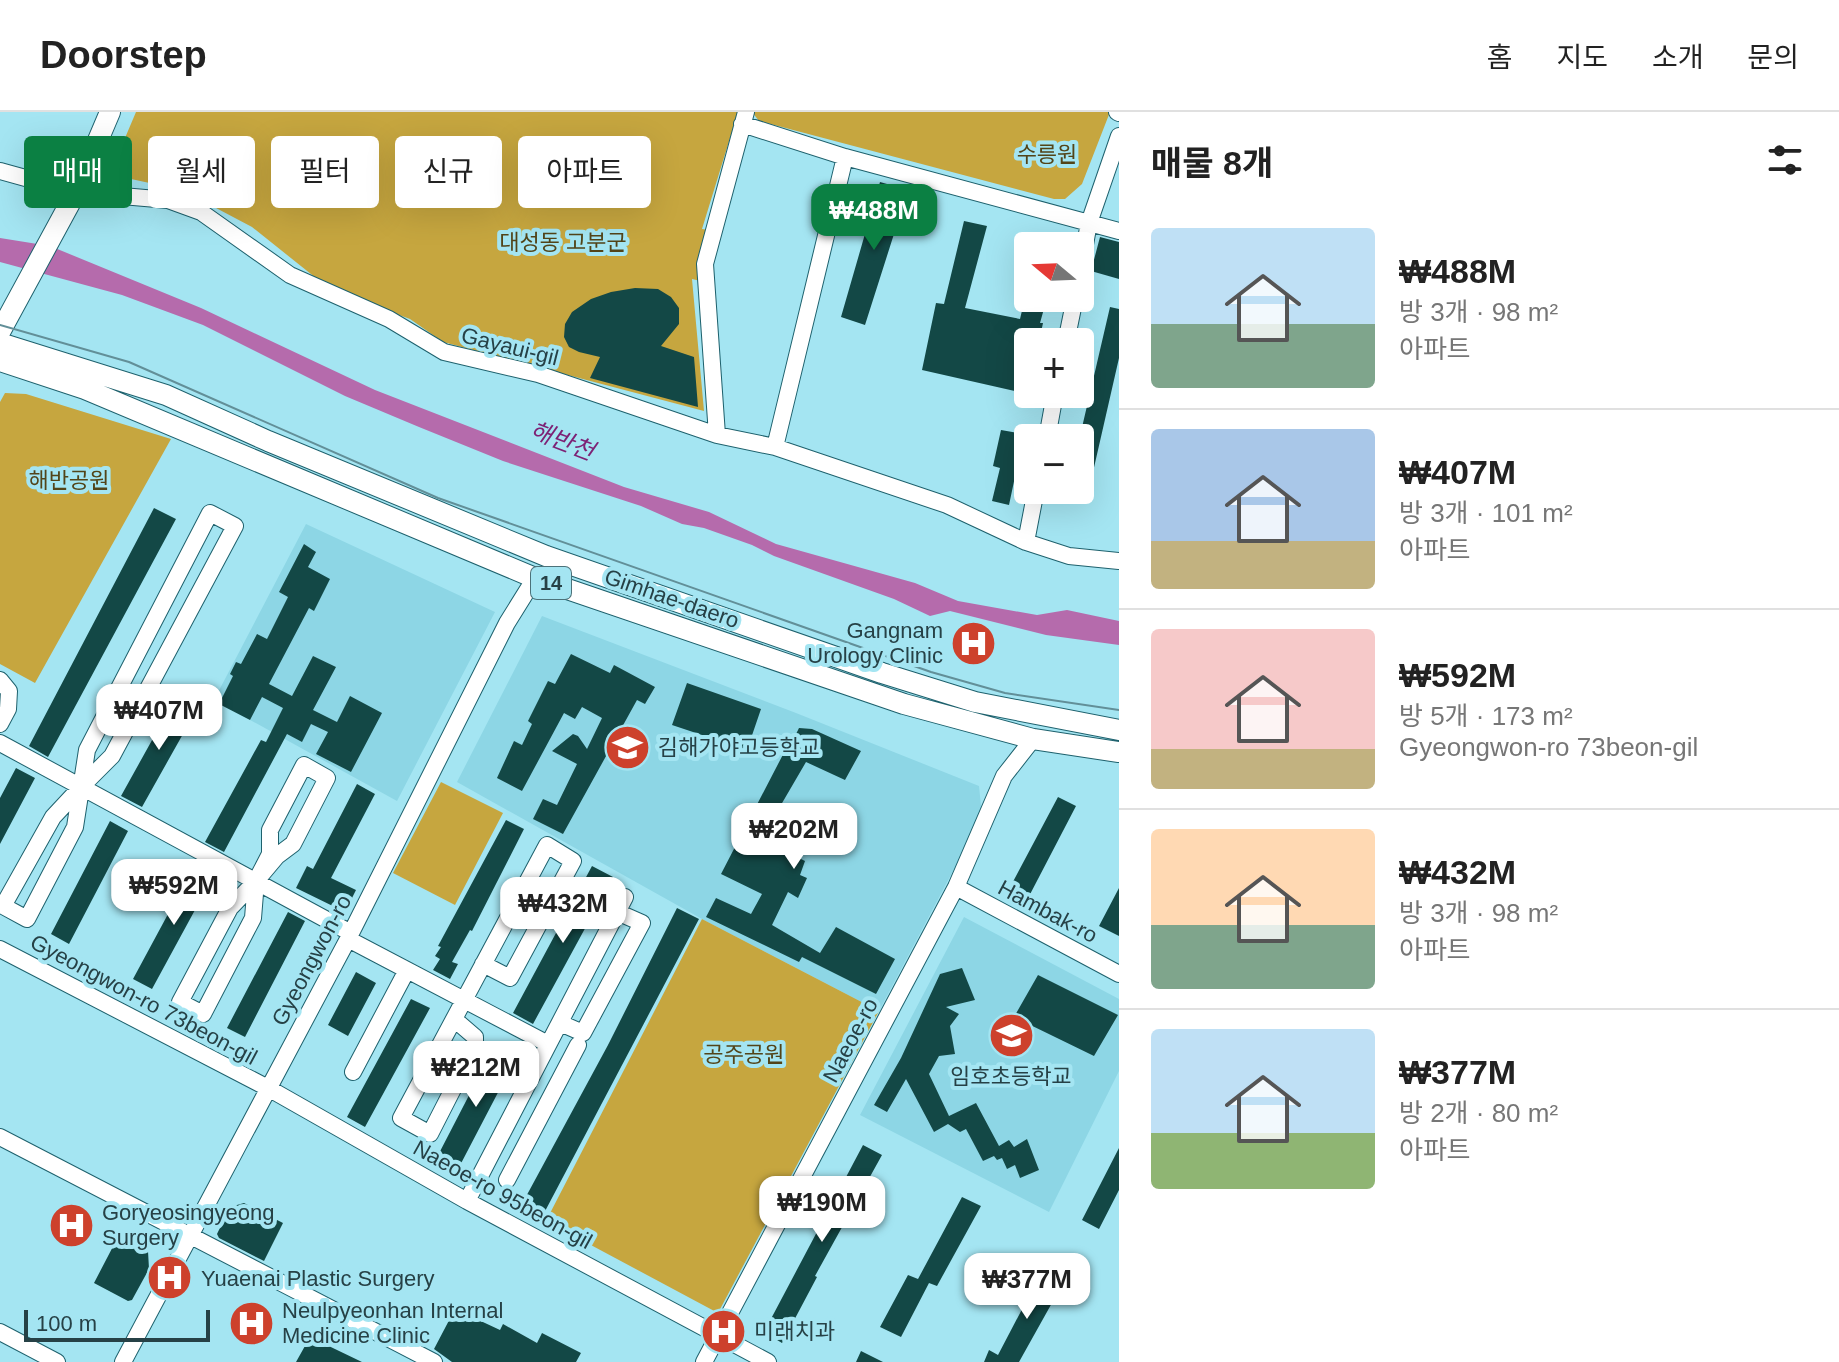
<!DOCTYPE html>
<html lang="ko">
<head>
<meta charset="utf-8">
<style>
	body { margin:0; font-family:Helvetica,"Noto Sans KR",sans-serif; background:#f2f2f2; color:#222; height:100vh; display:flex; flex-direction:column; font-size:30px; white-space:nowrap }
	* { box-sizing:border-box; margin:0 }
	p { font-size:26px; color:#767676 }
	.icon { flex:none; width:44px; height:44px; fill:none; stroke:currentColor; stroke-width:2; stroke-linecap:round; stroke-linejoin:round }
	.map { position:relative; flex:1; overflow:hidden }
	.drawer { display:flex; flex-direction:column; background:#fff; width:720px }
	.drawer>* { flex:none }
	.guide { position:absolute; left:24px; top:24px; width:760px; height:72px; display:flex; gap:16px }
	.needle { width:52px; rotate:289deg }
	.buttons { position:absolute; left:1014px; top:120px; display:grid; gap:16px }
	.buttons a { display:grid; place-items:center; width:80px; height:80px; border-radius:8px; background:#fff; box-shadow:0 8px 32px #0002; font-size:40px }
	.scale { position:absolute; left:24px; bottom:20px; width:186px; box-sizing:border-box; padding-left:8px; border:4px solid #264146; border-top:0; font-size:22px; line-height:28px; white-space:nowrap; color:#264146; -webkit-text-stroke:6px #a4e5f2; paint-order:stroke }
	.price { position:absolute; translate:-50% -68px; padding:0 18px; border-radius:16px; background:#fff; color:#222; font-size:26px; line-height:52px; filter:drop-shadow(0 2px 4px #0008) }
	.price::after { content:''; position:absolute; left:50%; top:48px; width:24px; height:18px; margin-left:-12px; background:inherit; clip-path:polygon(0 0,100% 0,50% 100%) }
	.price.selected { background:#0b8043; color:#fff }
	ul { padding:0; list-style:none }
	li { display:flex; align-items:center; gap:24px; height:200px; padding:0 32px }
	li+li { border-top:2px solid #e0e0e0 }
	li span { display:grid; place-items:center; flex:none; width:224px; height:160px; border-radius:8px; color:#555 }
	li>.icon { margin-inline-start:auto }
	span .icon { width:96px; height:96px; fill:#fffc; stroke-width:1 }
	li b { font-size:34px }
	h2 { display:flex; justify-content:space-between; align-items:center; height:96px; padding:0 32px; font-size:34px }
	.tag { padding:0 28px; border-radius:8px; background:#fff; box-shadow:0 8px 32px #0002; font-size:28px; line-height:72px }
	.tag.selected { background:#0b8043; color:#fff }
	header { display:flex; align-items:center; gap:48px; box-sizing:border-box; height:112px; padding:0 40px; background:#fff; border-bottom:2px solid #e0e0e0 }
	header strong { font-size:38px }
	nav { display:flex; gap:44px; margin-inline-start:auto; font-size:28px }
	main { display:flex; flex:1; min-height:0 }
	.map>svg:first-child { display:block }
</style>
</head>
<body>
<header>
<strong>Doorstep</strong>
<nav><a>홈</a><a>지도</a><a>소개</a><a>문의</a></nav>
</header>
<main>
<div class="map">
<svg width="1119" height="1250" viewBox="0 0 1119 1250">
	<rect width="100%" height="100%" fill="#a4e5f2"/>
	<path fill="#8dd6e5" d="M306,412L495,500L397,689L214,588Z
		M542,504L796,601L979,674L982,704L879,899L702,807L457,670Z
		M964,805L1119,887V959L1049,1100L860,1003Z"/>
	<path fill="#c6a63f" d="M136,0H738L702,117L709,118L701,169L692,167L704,299L443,230L410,207L331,178L252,115L182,78L131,67L114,52Z
		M752,0H1110L1082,72L1065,87H1054L759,9Z
		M5,281L26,282L171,327L35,571L0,552V290Z
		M441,670L503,701L455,793L393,761Z
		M702,807L879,899L718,1201L546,1109Z"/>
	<path fill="#b56bac" d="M0,126L50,134L201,196L375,278L624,375L709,400L776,432L915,471L958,489L1037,503L1067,498L1119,509V533L1046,523L950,499L930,504L894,487L774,444L752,433L704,416L682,412L641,394L503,349L419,315L345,284L203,213L122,183L0,150Z"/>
	<path fill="#134846" d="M880,70L908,78L865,213L841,205Z
		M964,109L987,114L965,196L1020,207L1025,186H1047L1040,211H1043L1039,230H1028V282L922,258L936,191L944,192Z
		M1100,125L1119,130V167L1091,159Z
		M635,176L658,177L671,185L679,196V212L661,234L694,245L698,295L590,266L600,245L579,240L569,235L564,225L565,212L572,200L591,187L611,180Z
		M1110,195L1119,197V246L1090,373L1080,370V324Z
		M1001,318L1024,322L1009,393L992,389L1000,356L993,354Z
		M154,396L176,407L48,645L29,634Z
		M304,432L316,440L308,455L330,467L314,499L309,496L269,572L292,584L313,544L336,555L313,598L337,610L350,584L382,601L351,660L316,642L328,620L311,612L302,630L287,622L224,740L205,730L261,628L266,630L283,596L262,585L250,608L219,592L233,564L230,562L236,550L241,552L257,522L267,527L288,485L279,480Z
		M571,542L610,561L614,553L655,575L645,592L637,588L563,722L533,707L543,687L557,693L577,652L552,639L573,622L578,624L587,637L602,606L582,595L575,607L564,601L522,679L497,666L514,629L522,633L532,612L528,609L548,569L555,572Z
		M687,571L761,597L747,638L672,613Z
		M176,585L197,597L142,695L121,684Z
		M799,616L812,617L861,639L845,668L806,650L778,698L765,729L805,749L800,763L807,766L798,786L788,780L772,813L820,841L836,815L895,847L876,882L802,845L799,850L706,805L716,786L751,802L762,782L721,762L790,629L793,628Z
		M16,656L35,666L0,732V686Z
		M357,672L375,682L331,766L356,778L345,800L296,776L307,754L313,757Z
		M1058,685L1076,694L1026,790L1007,781Z
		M506,708L524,717L472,819L470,818L452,850L458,852L450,867L433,858L440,847L435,844L441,835L438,834Z
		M110,709L128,719L69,832L51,822Z
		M195,752L214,763L152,877L133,867Z
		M592,754L613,765L533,912L513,901Z
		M1119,776V824L1099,814Z
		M677,796L699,807L543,1103L522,1092L608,933Z
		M288,800L305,809L245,925L227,916Z
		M962,856L975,888L946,895L959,902L950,914L955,942L939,944L929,962L949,1004L976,991L999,1034L1009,1028L1014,1035L1027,1027L1039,1058L1020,1066L1015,1053L1007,1057L1002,1046L997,1048L994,1044L983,1049L966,1017L960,1020L948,1012L934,1020L906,967L887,1000L874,993L901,946L940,862Z
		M356,860L376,871L348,924L328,913Z
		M1038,863L1118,903L1094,944L1014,905Z
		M411,887L430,896L365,1015L347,1005Z
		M495,933L517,944L456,1061L434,1051Z
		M863,1033L882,1043L815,1164L817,1165L782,1231L764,1220Z
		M1119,1036V1078L1099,1117L1082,1108Z
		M962,1085L981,1094L937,1174L929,1171L901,1225L880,1215L908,1163L918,1167Z
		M244,1091L283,1111L264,1149L219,1126L217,1122L230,1095Z
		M119,1123L148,1139L149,1157L132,1188L128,1189L94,1171Z
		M1041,1161L1062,1173L1019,1250H984L989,1238L998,1243Z
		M455,1197L500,1218L503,1212L537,1231L542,1221L581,1241L576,1250H452L434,1237Z
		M310,1225L362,1250H296Z
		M861,1239L883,1250H856Z"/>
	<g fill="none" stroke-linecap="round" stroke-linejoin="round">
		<defs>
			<path id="minor" d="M1117,0L1119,1
				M742,12L845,45L1119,119
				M0,59L76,80L168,88L201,100L290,163L389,207L444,240L538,262L717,323L775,335L947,393L1026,430L1069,444L1119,449
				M1080,159L1089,111L1119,24
				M1066,230L1075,186
				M717,323L705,152L746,0
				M1047,326L1055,282
				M775,335L845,45
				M1026,430L1036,378
				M0,568L9,579L8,597L0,612
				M0,631L351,821
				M81,675L53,705L3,794L27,807L75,715L87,638L210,401L235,414L112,644L81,675
				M256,769L230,796L180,890L203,902L253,806L256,769L270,742V718L304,653L327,666L293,732L277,744L256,769
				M956,775L1119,862
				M348,827L548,932
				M0,837L268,976L467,1089L768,1250
				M454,907L475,925V934L430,1022L401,1006L547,733L573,749L510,866L483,852
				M560,911L583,921L642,811L617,800
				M353,960L407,858
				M0,1025L434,1250
				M507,1068L578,933
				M467,1089L625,785
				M0,1220L57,1250
				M123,1250L348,827L507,511L535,466
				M704,1250L956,775L1004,664L1033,627"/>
			<path id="major" d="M0,220L76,80L110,0
				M0,231L166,283L268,329L546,444L882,561L975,590L1119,618
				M0,249L85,277L535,466L904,592L1033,627L1119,640"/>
		</defs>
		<use href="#minor" stroke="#1e616d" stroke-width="18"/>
		<use href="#major" stroke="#1e616d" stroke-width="22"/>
		<use href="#minor" stroke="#fff" stroke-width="16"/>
		<use href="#major" stroke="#fff" stroke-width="20"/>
		<path stroke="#628f98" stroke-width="2" d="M0,213L129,250L438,386L931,560L1005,581L1119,598"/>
	</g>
	<defs>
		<symbol id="hospital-disc" viewBox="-11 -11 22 22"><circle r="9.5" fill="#cd412c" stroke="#a4e5f2"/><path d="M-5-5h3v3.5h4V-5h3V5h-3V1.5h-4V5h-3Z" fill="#fff"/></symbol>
		<symbol id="school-disc" viewBox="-11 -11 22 22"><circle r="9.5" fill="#cd412c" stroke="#a4e5f2"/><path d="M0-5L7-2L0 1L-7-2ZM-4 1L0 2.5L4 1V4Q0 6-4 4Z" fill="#fff"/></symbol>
	</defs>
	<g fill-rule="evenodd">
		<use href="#hospital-disc" x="948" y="506" width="51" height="51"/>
		<use href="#school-disc" x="602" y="610" width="51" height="51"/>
		<use href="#school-disc" x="986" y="898" width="51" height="51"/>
		<use href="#hospital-disc" x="46" y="1088" width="51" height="51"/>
		<use href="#hospital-disc" x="144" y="1140" width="51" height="51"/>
		<use href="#hospital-disc" x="226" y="1186" width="51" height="51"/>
		<use href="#hospital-disc" x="698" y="1194" width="51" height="51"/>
	</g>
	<g text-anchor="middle" stroke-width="8" stroke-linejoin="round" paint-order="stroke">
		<rect fill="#a4e5f2" stroke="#4c727a" stroke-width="2" x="531" y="455" width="40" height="32" rx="6"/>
		<g font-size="20" font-weight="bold" fill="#264146">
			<text x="551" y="478">14</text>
		</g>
		<g font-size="22" fill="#524419" stroke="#a4e5f2">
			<text x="1047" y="50">수릉원</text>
			<text x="563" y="138">대성동 고분군</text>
			<text x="69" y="376">해반공원</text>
			<text x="744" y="950">공주공원</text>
		</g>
		<g font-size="22" fill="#264146" stroke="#a4e5f2">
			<text transform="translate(510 234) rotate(14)" y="8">Gayaui-gil</text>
			<text transform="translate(672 486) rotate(19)" y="8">Gimhae-daero</text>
			<text transform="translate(1048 799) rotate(28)" y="8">Hambak-ro</text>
			<text transform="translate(311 848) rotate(-62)" y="8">Gyeongwon-ro</text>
			<text transform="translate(144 887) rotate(28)" y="8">Gyeongwon-ro 73beon-gil</text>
			<text transform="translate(850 928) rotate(-62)" y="8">Naeoe-ro</text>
			<text transform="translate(503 1082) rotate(29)" y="8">Naeoe-ro 95beon-gil</text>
		</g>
		<g font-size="22" fill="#264146" stroke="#a4e5f2" text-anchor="start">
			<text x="943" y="526" text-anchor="end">Gangnam<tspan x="943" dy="25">Urology Clinic</tspan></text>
			<text x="658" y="643">김해가야고등학교</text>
			<text x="1011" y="972" text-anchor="middle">임호초등학교</text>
			<text x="102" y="1108">Goryeosingyeong<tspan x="102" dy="25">Surgery</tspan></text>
			<text x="201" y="1174">Yuaenai Plastic Surgery</text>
			<text x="282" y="1206">Neulpyeonhan Internal<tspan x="282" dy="25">Medicine Clinic</tspan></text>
			<text x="754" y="1227">미래치과</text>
		</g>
		<g font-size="24" font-style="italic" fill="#7d2275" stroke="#a4e5f2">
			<text transform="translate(562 329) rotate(21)" y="8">해반천</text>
		</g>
	</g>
</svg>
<div class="buttons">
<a><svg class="needle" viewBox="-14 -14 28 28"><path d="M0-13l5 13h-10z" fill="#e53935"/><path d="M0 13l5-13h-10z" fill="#767676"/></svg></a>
<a>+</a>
<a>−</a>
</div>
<div class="scale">100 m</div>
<b class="price selected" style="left:874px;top:140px">₩488M</b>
<b class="price" style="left:159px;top:640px">₩407M</b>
<b class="price" style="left:794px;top:759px">₩202M</b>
<b class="price" style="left:174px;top:815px">₩592M</b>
<b class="price" style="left:563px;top:833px">₩432M</b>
<b class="price" style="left:476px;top:997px">₩212M</b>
<b class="price" style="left:822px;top:1132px">₩190M</b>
<b class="price" style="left:1027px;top:1209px">₩377M</b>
<div class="guide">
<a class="tag selected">매매</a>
<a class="tag">월세</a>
<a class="tag">필터</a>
<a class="tag">신규</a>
<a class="tag">아파트</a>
</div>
</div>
<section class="drawer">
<h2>매물 8개<svg class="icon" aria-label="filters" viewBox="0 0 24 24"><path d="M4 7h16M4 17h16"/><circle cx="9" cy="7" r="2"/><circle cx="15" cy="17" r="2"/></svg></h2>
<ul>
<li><span style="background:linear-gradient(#bfe0f5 60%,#7fa58c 0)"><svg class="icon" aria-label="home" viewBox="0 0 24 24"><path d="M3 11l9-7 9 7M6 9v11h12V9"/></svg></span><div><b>₩488M</b><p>방 3개 · 98 m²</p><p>아파트</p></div></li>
<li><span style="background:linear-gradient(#a9c7e8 70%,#c2b280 0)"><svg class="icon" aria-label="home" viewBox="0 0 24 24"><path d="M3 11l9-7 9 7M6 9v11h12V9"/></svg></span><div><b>₩407M</b><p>방 3개 · 101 m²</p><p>아파트</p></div></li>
<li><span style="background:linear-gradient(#f6c9c9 75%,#c2b280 0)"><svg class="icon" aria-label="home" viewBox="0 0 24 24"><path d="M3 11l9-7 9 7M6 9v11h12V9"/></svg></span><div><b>₩592M</b><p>방 5개 · 173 m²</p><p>Gyeongwon-ro 73beon-gil</p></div></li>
<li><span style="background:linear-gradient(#ffd9b3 60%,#7fa58c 0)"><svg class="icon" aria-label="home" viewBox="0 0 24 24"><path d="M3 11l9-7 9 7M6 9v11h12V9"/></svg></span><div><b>₩432M</b><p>방 3개 · 98 m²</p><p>아파트</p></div></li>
<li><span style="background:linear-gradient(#bfe0f5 65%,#8fb573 0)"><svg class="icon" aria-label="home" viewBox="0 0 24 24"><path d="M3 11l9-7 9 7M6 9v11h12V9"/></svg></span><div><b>₩377M</b><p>방 2개 · 80 m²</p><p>아파트</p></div></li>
</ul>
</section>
</main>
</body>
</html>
